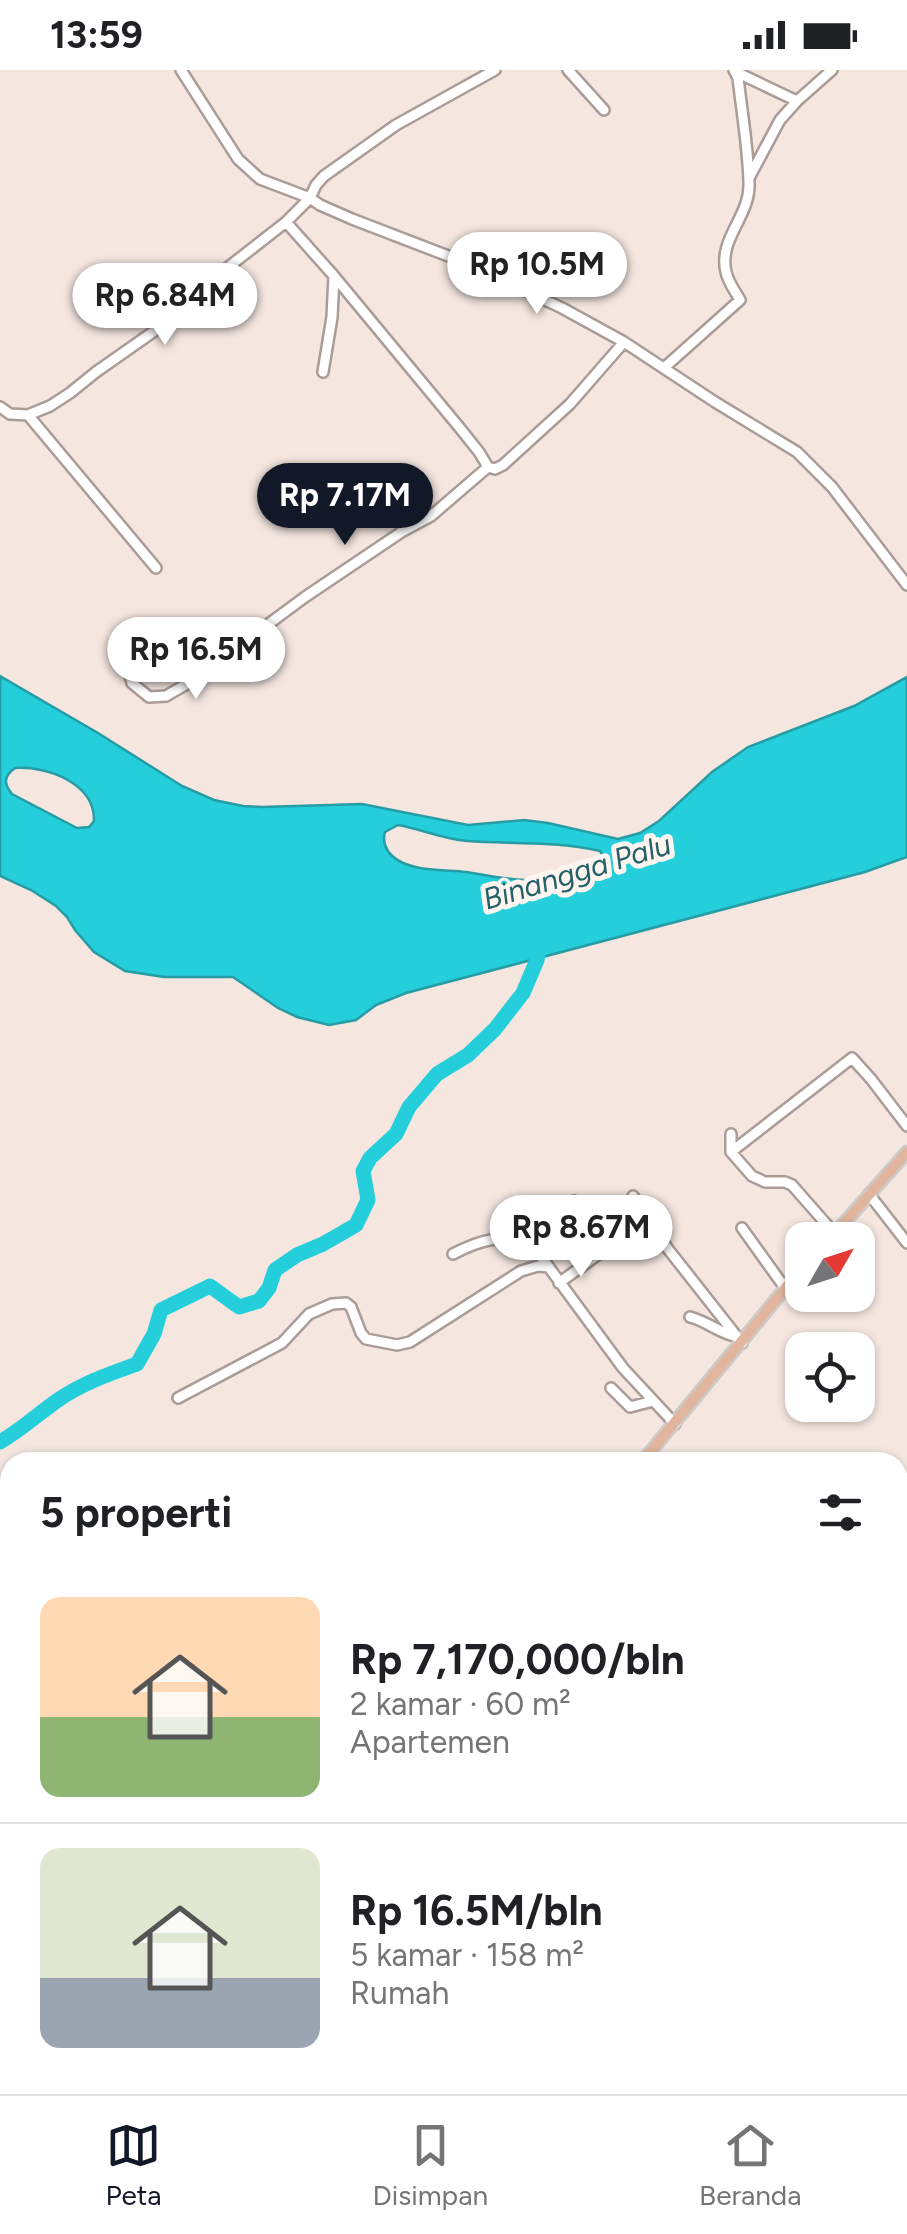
<!DOCTYPE html>
<html lang="id">
<head>
<meta charset="utf-8">
<style>
	body { margin:0; font-family:Figtree,sans-serif; background:#f6f6f6; color:#202124; height:100vh; display:flex; flex-direction:column; font-size:38px; white-space:nowrap }
	* { box-sizing:border-box; margin:0 }
	p { font-size:32px; color:#757577 }
	.icon { flex:none; width:55px; height:55px; fill:none; stroke:currentColor; stroke-width:2; stroke-linecap:round; stroke-linejoin:round }
	.map { position:relative; flex:1; overflow:hidden }
	.panel { position:absolute; left:0px; top:1382px; width:908px; height:642px; display:flex; flex-direction:column; background:#fff; border-radius:30px 30px 0 0; box-shadow:0 2px 8px #0004 }
	.panel>* { flex:none }
	.needle { width:65px; rotate:51deg }
	.buttons { position:absolute; left:785px; top:1152px; display:grid; gap:20px }
	.buttons a { display:grid; place-items:center; width:90px; height:90px; border-radius:20px; background:#fff; box-shadow:0 2px 8px #0004; font-size:50px }
	.price { position:absolute; translate:-50% -85px; padding:0 22px; border-radius:35px; background:#fff; color:#222; font-size:32px; line-height:65px; filter:drop-shadow(0 2px 5px #0008) }
	.price::after { content:''; position:absolute; left:50%; top:60px; width:30px; height:22px; margin-left:-15px; background:inherit; clip-path:polygon(0 0,100% 0,50% 100%) }
	.price.selected { background:#111827; color:#fff }
	ul { padding:0; list-style:none }
	li { display:flex; align-items:center; gap:30px; height:250px; padding:0 40px }
	li+li { border-top:2px solid #e0e0e0 }
	li span { display:grid; place-items:center; flex:none; width:280px; height:200px; border-radius:20px; color:#555 }
	li>.icon { margin-inline-start:auto }
	span .icon { width:120px; height:120px; fill:#fffc; stroke-width:1 }
	li b { font-size:42px }
	h2 { display:flex; justify-content:space-between; align-items:center; height:120px; padding:0 40px; font-size:42px }
	.status { display:flex; justify-content:space-between; align-items:center; height:70px; padding:0 50px; background:#fff; direction:ltr }
	.status svg { height:28px; fill:currentColor }
	.menu { display:flex; justify-content:space-around; align-items:center; height:140px; border-top:2px solid #e0e0e0; background:#fff; font-size:28px; color:#757577 }
	.menu a { display:grid; justify-items:center; gap:5px }
	.menu .selected { color:#111827 }
	.map>svg:first-child { display:block }
</style>
</head>
<body>
<div class="status"><b>13:59</b><svg viewBox="0 0 49 12"><path d="M0 12V9h3v3zM5 12V6h3v6zM10 12V3h3v9zM15 12V0h3v12zM26 1h20v11H26zM47 4h2v5h-2z"/></svg></div>
<div class="map">
<svg width="907" height="2024" viewBox="0 0 907 2024">
	<rect width="100%" height="100%" fill="#f5e7e0"/>
	<path fill="#24cedb" stroke="#269ca4" stroke-width="2.5" fill-rule="evenodd" d="M0,606L98,663L182,716L214,730L243,736L262,737L362,734L468,755L524,750L548,753L618,769L640,763L659,751L712,702L748,677L854,636L907,607V787L865,802L406,923L376,935L356,950L329,955L297,947L278,938L233,907H164L125,901L94,882L75,860L67,847L56,836L31,820L0,806ZM15,698C47,696 95,713 94,751L89,757L77,758L12,724C3,713 4,706 15,698ZM398,755C421,759 443,769 467,771C512,774 555,771 600,781L603,786C586,803 552,809 529,810C508,810 487,805 466,802C446,800 421,801 403,793C390,787 381,776 385,762Z"/>
	<g fill="none" stroke-linecap="round" stroke-linejoin="round">
		<path stroke="#24cedb" stroke-width="15" d="M0,1372C21,1360 38,1344 58,1330C83,1313 109,1304 137,1294L154,1264L161,1240L210,1216L239,1237L259,1231L269,1218L275,1200L297,1185L323,1174L356,1155L368,1130L363,1101L370,1088L396,1064L409,1037L437,1004L468,985L495,959L523,923L537,890L541,869"/>
		<defs>
			<path id="minor" d="M181,0L238,89L260,109L310,128L320,135L352,149L469,194L562,238L624,272L715,332L797,382L832,417L907,515
				M568,0L604,40
				M738,3L797,31L832,0
				M749,108L780,50L797,31
				M286,152L334,206L459,357L479,382L488,397
				M665,297L740,230C735,221 728,212 726,202C718,168 751,146 749,112C748,77 742,43 738,8L734,0
				M323,302L332,247L334,206
				M0,337L10,344L28,345L50,336L70,323L96,302L153,262L222,202L286,152L310,128L316,115L324,106L396,55L495,0
				M28,345L156,498
				M124,583L132,613L149,627L166,626L211,600L224,587L305,527L403,461L431,446L488,397L495,399L503,395L570,334L624,272
				M731,1064V1082L752,1106L765,1112H785L792,1115L835,1164
				M731,1082L852,988L871,1009L907,1056
				M869,1124L907,1173
				M633,1126L668,1179L742,1273
				M574,1131L607,1178
				M742,1158L785,1218
				M453,1184C482,1169 499,1165 531,1173L623,1298L675,1354
				M559,1213L648,1148
				M690,1247C706,1251 718,1262 734,1266
				M611,1318L630,1337L653,1331
				M178,1328L282,1273L309,1244L332,1234L346,1233L351,1237L361,1263L366,1269L397,1275L410,1272L521,1201L538,1196L549,1197
				M0,1504L10,1493
				M898,1534L907,1523
				M898,1639L907,1652
				M898,1879L907,1871
				M898,1932L907,1924
				M898,1985L907,1977
				M0,1996L10,2008
				M16,2015L22,2024
				M614,2015L623,2024
				M670,2015L678,2024
				M726,2015L735,2024
				M776,2015L785,2024
				M888,2015L898,2024
				M582,2024L591,2015
				M789,2024L800,2015
				M851,2024L862,2015"/>
			<path id="major" d="M829,1170L907,1082
				M642,1392L802,1198
				M103,2024L111,2015"/>
		</defs>
		<use href="#minor" stroke="#aa9c96" stroke-width="14"/>
		<use href="#major" stroke="#cccbca" stroke-width="15"/>
		<use href="#minor" stroke="#fff" stroke-width="9"/>
		<use href="#major" stroke="#e2b69e" stroke-width="10"/>
	</g>
	<g text-anchor="middle" stroke-width="10" stroke-linejoin="round" paint-order="stroke">
		<g font-size="30" font-style="italic" fill="#236167" stroke="#fef5f1">
			<text transform="translate(577 802) rotate(-17)" y="10">Binangga Palu</text>
		</g>
	</g>
</svg>
<div class="buttons">
<a><svg class="needle" viewBox="-14 -14 28 28"><path d="M0-13l5 13h-10z" fill="#e53935"/><path d="M0 13l5-13h-10z" fill="#757577"/></svg></a>
<a><svg class="icon" aria-label="locate" viewBox="0 0 24 24"><circle cx="12" cy="12" r="6"/><path d="M12 2v4M12 18v4M2 12h4M18 12h4"/></svg></a>
</div>
<b class="price" style="left:537px;top:247px">Rp 10.5M</b>
<b class="price" style="left:165px;top:278px">Rp 6.84M</b>
<b class="price selected" style="left:345px;top:478px">Rp 7.17M</b>
<b class="price" style="left:196px;top:632px">Rp 16.5M</b>
<b class="price" style="left:581px;top:1210px">Rp 8.67M</b>
<section class="panel">
<h2>5 properti<svg class="icon" aria-label="filters" viewBox="0 0 24 24"><path d="M4 7h16M4 17h16"/><circle cx="9" cy="7" r="2"/><circle cx="15" cy="17" r="2"/></svg></h2>
<ul>
<li><span style="background:linear-gradient(#ffd9b3 60%,#8fb573 0)"><svg class="icon" aria-label="home" viewBox="0 0 24 24"><path d="M3 11l9-7 9 7M6 9v11h12V9"/></svg></span><div><b>Rp 7,170,000/bln</b><p>2 kamar · 60 m²</p><p>Apartemen</p></div></li>
<li><span style="background:linear-gradient(#dfe7d0 65%,#9aa5b1 0)"><svg class="icon" aria-label="home" viewBox="0 0 24 24"><path d="M3 11l9-7 9 7M6 9v11h12V9"/></svg></span><div><b>Rp 16.5M/bln</b><p>5 kamar · 158 m²</p><p>Rumah</p></div></li>
</ul>
</section>
</div>
<nav class="menu">
<a class="selected"><svg class="icon" aria-label="map" viewBox="0 0 24 24"><path d="M3 6l6-2 6 2 6-2v14l-6 2-6-2-6 2zM9 4v14M15 6v14"/></svg>Peta</a>
<a><svg class="icon" aria-label="saved" viewBox="0 0 24 24"><path d="M7 4h10v16l-5-4-5 4z"/></svg>Disimpan</a>
<a><svg class="icon" aria-label="home" viewBox="0 0 24 24"><path d="M3 11l9-7 9 7M6 9v11h12V9"/></svg>Beranda</a>
</nav>
</body>
</html>
